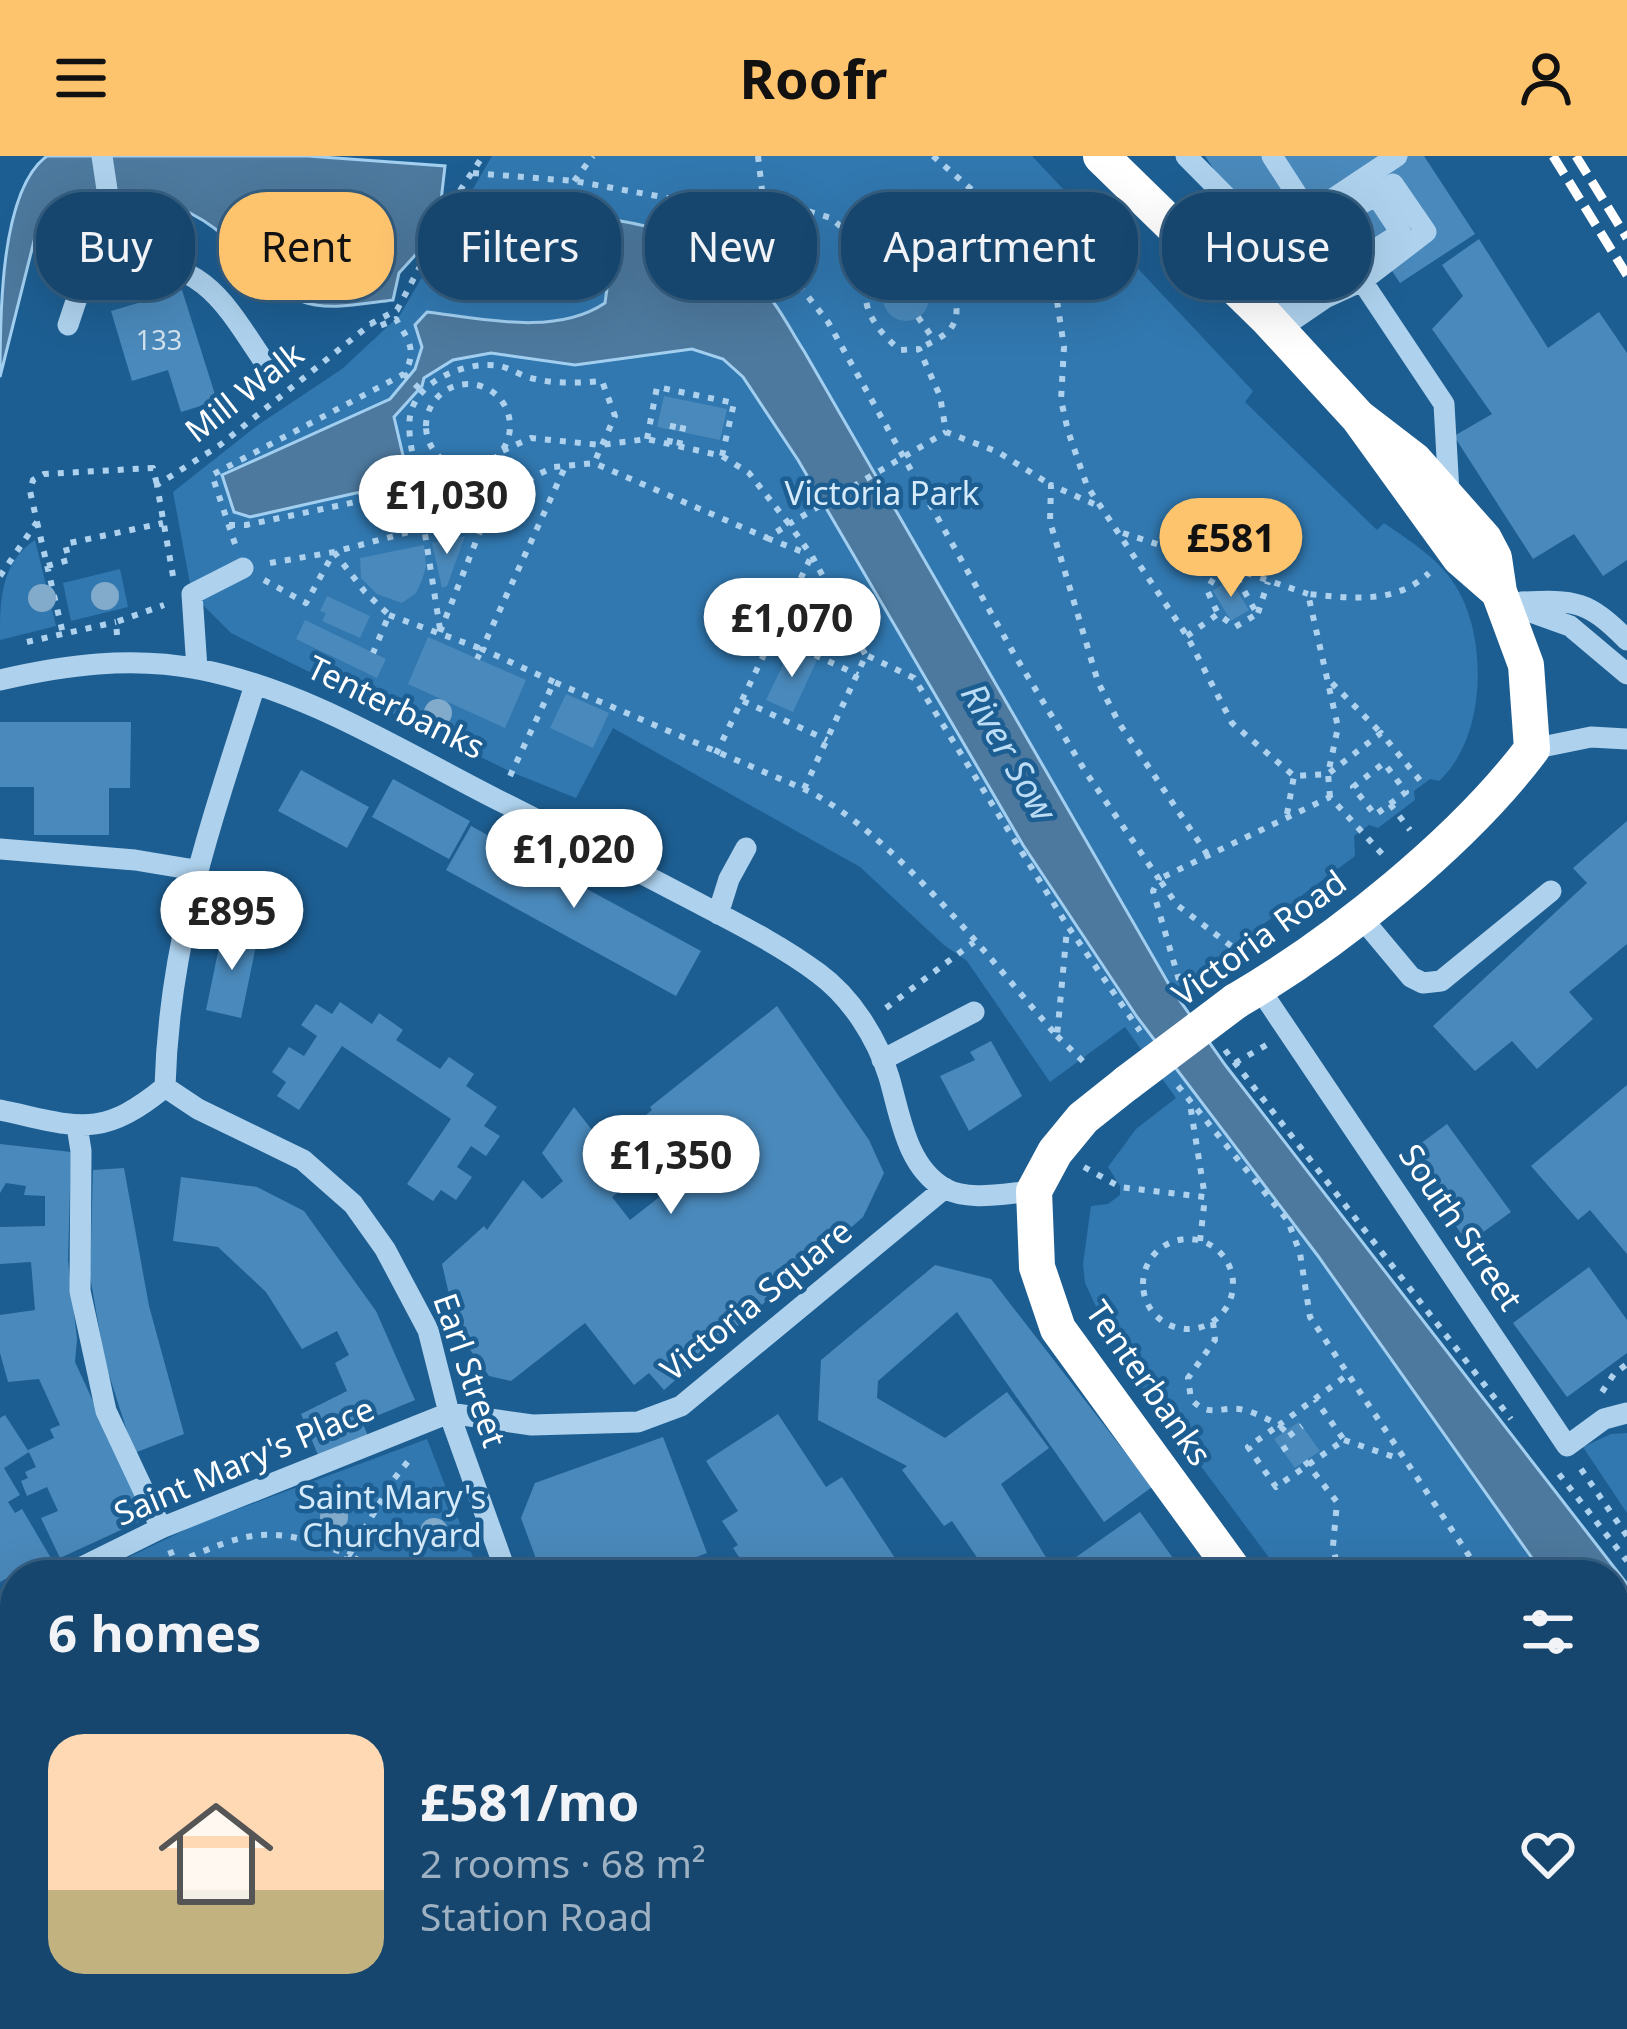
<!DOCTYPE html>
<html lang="en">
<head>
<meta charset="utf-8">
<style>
	body { margin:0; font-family:"Noto Sans",sans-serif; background:#235076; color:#f1f3f6; height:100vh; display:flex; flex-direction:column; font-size:45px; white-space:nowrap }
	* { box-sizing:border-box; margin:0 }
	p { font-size:39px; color:#9eb1c2 }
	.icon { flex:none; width:66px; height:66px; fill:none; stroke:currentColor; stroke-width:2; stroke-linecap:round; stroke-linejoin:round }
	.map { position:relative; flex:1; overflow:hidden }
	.panel { position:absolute; left:0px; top:1404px; width:1629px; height:471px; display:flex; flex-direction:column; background:#16466e; border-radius:48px 48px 0 0; box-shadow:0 12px 48px #0002,0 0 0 3px #355e81 }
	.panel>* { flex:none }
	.banner { position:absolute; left:36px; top:36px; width:1557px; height:108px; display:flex; gap:24px }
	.price { position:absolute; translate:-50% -102px; padding:0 27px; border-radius:42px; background:#fff; color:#222; font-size:39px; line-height:78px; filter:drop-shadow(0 3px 6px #0008) }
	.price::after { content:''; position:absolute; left:50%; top:72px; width:36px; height:27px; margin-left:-18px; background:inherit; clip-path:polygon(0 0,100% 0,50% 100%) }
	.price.on { background:#fdc36d; color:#111 }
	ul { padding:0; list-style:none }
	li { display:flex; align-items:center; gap:36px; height:300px; padding:0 48px }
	li span { display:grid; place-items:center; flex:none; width:336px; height:240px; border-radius:36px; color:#555 }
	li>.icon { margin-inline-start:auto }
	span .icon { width:144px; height:144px; fill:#fffc; stroke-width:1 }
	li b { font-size:51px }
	h2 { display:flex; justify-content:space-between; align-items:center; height:144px; padding:0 48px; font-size:51px }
	.tag { padding:0 42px; border-radius:48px; background:#16466e; box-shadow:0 12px 48px #0002,0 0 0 3px #355e81; font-size:42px; line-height:108px }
	.tag.on { background:#fdc36d; color:#111 }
	header { display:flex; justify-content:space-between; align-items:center; height:156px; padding:0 48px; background:#fdc36d; color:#111; font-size:54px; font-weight:700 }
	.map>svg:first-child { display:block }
</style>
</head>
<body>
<header><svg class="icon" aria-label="menu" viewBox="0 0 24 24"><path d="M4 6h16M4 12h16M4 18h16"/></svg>Roofr<svg class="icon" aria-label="person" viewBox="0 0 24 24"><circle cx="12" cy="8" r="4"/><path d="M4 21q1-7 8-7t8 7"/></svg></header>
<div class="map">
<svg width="1627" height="1873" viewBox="0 0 1627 1873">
	<rect width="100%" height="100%" fill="#1d5e92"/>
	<path fill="#3178b0" d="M492,0H1032L1253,235L1245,246L1377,374L1384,367C1410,385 1438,402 1455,429C1489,482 1486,582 1439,625L1430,623L1414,635L1415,644L1378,672L1369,669L1354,680L1355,700L1137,862L1318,1100L1544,1419H1282L1139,1227L1112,1185L1085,1127L1083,1108L1091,1050L1108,1048L1120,1039V1030L1108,1011L1136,973L1176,942L1125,871L1050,926L967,805L944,789L860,711L613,572L576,642L511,616L231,477L192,438L173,336L258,269L342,213L400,159Z
		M35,384L56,470L0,484C0,446 0,407 35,384Z
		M120,413L128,451L71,465L63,427Z
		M1627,1277V1357L1583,1291L1611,1278Z
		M427,1283L480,1419H92L195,1369Z
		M15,1462V1761L0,1765V1471Z
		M1614,1510L1627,1527V1739L1614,1747Z"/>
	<path fill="#4d799e" stroke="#a2cff0" stroke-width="3" d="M47,0H308L445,10L441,45L486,50L493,35L519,38L516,53C607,61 715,67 774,147C785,162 794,180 804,195L1171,832L1226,910L1627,1428V1527L1614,1510V1419H1544L1318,1100L1137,861L1023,689L798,304L743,221L723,203L692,193L575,209L491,197L453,204L424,222L422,230L394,261L409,325L250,361L234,356L222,319L390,243L415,213L422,191L415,169L427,156C483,163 556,180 605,147L609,118L598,112L419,95L399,117L393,144C365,147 328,156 301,145C284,137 260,124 247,110C239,101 234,90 225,81C169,31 88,26 35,81L0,221C0,160 0,34 47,0Z"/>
	<path fill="#4a89bb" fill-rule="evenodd" d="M1205,0H1424L1475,78L1400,127L1368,79L1292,130Z
		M1479,83L1548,192L1599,156L1627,197V404L1603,420L1574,378L1533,403L1454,280L1492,258L1432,173L1463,140L1442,109Z
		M883 142a23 23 0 1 1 46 0a23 23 0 1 1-46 0Z
		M182,134L217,245L181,256L168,214L132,225L111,155Z
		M664,240L727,253L720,284L657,271Z
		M465,380L447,430L442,432L432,387Z
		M424,389L426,411L422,424L416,437L402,447L377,438L361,422L360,402Z
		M1230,423L1249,454L1231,465L1213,435Z
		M327,440L370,460L360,482L322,465L326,457L320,455Z
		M305,464L386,503L377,522L296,483Z
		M428,481L526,524L505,572L408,528Z
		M791,492L817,504L793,556L766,544Z
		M566,538L609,557L593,592L550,572Z
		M0,566H131L130,632H109V679H34V631H0Z
		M301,614L369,651L347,692L278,655Z
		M393,623L470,665L449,703L372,661Z
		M1627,665V788L1569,836L1593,863L1537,913L1512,885L1475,915L1433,870L1587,727L1573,712Z
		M471,670L701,795L676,840L446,714Z
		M234,719L270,726L260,773L224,765Z
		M223,772L258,780L241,862L206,854Z
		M340,846L372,868L379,857L403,874L396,884L440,913L449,901L474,918L466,930L497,951L484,970L500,980L486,1000L471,990L457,1011L472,1021L456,1044L441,1034L433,1045L407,1028L451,963L342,890L299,954L277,940L286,926L272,916L289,891L304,900L317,880L301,869L316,848L332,858Z
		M777,850L869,984L884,1017L863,1061L664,1234L649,1217L634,1229L585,1167L511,1225L489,1220L458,1177L442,1108L484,1070L487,1074L523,1024L542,1043L563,1025L542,997L574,951L606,992L652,954L650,951ZM667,998L685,1021L630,1064L612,1041Z
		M991,885L1022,940L969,975L940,920L975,904L970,896Z
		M1627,929V1098L1590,1054L1578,1064L1531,1010Z
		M1447,968L1511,1056L1468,1087L1405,999Z
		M0,988L71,996L68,1104L77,1183L75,1206L147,1362L60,1402L41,1362L58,1355L47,1331L27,1340L21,1325L28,1322L25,1316L36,1311L28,1294L54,1282L50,1273L60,1269L39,1223L8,1226L0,1197V1159L35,1154L31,1106L0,1108V1071L45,1070V1040L24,1039L26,1030L6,1027L0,1037Z
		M124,1012L149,1150L184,1278L134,1297L105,1206L90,1120L93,1014Z
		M181,1021L257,1031L304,1055L376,1155L415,1244L362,1266L368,1280L318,1299L301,1258L347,1235L335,1207L349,1199L337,1175L302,1193L266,1136L218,1091L173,1085Z
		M935,1109L991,1123L1152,1331L1104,1366L957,1156L878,1225L877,1242L945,1282L1007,1236L1049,1292L1001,1328L1055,1416L1140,1356L1185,1419H989L952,1365L944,1370L902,1314L907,1310L818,1264L821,1204Z
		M1589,1111L1627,1164V1197L1567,1241L1513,1167Z
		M778,1258L826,1331L842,1321L906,1419H751L733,1392L738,1389L722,1365L738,1355L706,1305Z
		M5,1259L29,1296L4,1312L20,1339L8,1346L15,1357L22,1353L55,1409L35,1419H25L22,1414L0,1426V1262Z
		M1299,1266L1320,1295L1295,1312L1274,1283Z
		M663,1281L707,1397L649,1419H542L521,1362L535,1327Z
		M15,1540V1648L11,1649L15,1686L0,1691V1544Z
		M699,1860H1157L1150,1873H705Z"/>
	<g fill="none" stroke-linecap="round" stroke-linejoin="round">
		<path stroke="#aed2ee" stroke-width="6" stroke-dasharray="6 9" stroke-linecap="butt" d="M758,0L763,42L831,62L881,106C850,137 871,170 900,194L919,193L940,240L946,276L998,296L1051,329
			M933,0L1001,59L1041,104L1056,138L1064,191L1061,244L1068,275L1087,330L1187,480L1232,567L1294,620L1328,618L1381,577L1423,628
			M473,17L574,25L668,42L758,77L828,166L1014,498L1087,618L1159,723L1153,735L1184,841
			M574,25L593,0
			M758,77L763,42
			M881,106C890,103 899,98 909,99C936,102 970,146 951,172C945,181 929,187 919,193
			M918,161L934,184
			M404,218L423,236
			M426 270a42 42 0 1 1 84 0a42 42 0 1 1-84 0Z
			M647,283L657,231L734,247L722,300
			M669,288L674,265
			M679,290L684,267
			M1094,348L1051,329L1050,366L1098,526L1119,567L1207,698
			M456,363L463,307
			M37,366L63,478
			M229,369H246L418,333
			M1123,377L1221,409
			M767,382L808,398
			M235,388L212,319L404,218C418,194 408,184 396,163L375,172L372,167
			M334,396L365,436L389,459L373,497
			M270,407L334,396L488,355
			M47,410L69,404L65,388L163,367
			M1232,412L1308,438
			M0,420L37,366L30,335L33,324L44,318L153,312L157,329
			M173,420L157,329L220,289L372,167L397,154L461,33L483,0
			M264,424L306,447L334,396
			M1258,457L1268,426
			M389,459L482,493L477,503
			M440,473L410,283C409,271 408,258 415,246C429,220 471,205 499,210C511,212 522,221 535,223C556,228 581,227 602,225L615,260L594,307
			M440,476L488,355L535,320L554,311L594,307L767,382L789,368L749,317L722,300L647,283L601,289L531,282L502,295
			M117,479L116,466L164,449
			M774,480L858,519
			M1187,480L1218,458L1235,471L1257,458L1231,411L1221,409L1207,434L1218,458
			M27,486L116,466
			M865,498L812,400L789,368L946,276
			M554,526L482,493L566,309
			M1332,527L1381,577
			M743,545L827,584
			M716,598L811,401
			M510,620L554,526L804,633C891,674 992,806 1057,880L1067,773
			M804,633L866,499L914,522L1067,769L1140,875
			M1330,641L1328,618L1338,571L1308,438C1351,442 1395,449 1429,417
			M1390,648L1406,636L1384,607L1353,631L1375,659L1390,648L1410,674
			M1287,658L1294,620
			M1243,799L1177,749L1159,723L1330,641L1383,699
			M886,852L974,786
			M1057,880L1089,911
			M1225,894L1511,1263
			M1235,907L1268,888
			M1178,930L1288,1065L1300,1097L1310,1161L1482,1419
			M1084,1011L1120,1031L1205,1041L1190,948
			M1143 1128a45 45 0 1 1 90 0a45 45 0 1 1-90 0Z
			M1200,1085L1205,1041
			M1213,1166L1215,1184L1188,1222L1191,1243C1208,1262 1219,1251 1239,1253C1253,1255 1267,1263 1279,1269L1346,1220
			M1602,1236L1614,1218L1627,1208
			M1285,1275L1279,1269L1248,1291L1276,1331L1344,1284L1315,1243
			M1289,1280L1302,1270
			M1344,1284L1397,1302
			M1282,1294L1293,1287
			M1305,1305L1337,1346L1333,1390L1339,1419
			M1581,1313L1627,1380
			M1559,1318L1627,1405
			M170,1394L180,1419
			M176,1407C251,1374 270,1368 349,1399L394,1323L410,1303
			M336,1419L349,1399L387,1419
			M0,1720L15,1768
			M1535,1860L1540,1873"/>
		<path stroke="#aed2ee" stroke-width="21" d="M102,0L117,101C204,107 220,139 265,207
			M1186,0L1281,96L1376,39L1401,77L1267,162
			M1272,0L1319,73
			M1331,44L1397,0
			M1358,115L1362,125L1426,76L1393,28L1376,39
			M68,169L87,112L117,101
			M1278,174L1325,142L1362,125L1444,248L1449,337
			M1521,446C1576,444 1587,444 1627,484
			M1505,447L1570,470L1627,518
			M197,513L192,438L243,412
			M0,524C65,509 131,500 198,513C306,534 401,595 498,644C566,678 633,713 700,748C740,769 782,790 818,817C851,841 877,882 889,921C900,958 906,1010 944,1032C969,1046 1006,1037 1034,1035
			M1532,593L1591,581L1627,583
			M0,693L135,704L195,714
			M718,758L729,723L746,692
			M1360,760L1411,821L1423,827L1441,825L1551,735
			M1259,832L1567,1290L1604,1263L1627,1257
			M882,904L974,856
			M165,931L198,953L303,1004L353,1048L385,1093L428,1174L449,1257L507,1419
			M165,931C169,783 211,668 255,529
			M0,954C77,970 99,985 165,931
			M77,970L81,995L80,1135L106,1255L161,1372
			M66,1419L161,1372L449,1257L532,1269L638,1266L681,1250L945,1032
			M0,1453L15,1445
			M1614,1829L1622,1845L1614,1854
			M647,1860L651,1873"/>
		<path stroke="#fff" stroke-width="36" d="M1101,0L1267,162L1358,261L1460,402L1499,436
			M1236,845C1337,786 1462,686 1532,593L1526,509L1499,436L1494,402L1484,383L1414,304L1358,261
			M1127,927L1083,962L1055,996L1034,1035L1037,1111L1058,1173L1237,1419
			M1451,1873L1456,1860"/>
		<path stroke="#fff" stroke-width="9" stroke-dasharray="21 9" stroke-linecap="butt" d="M1553,0L1627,119
			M1576,0L1627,82"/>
		<path stroke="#fff" stroke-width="36" d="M1127,927L1236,845"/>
	</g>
	<g fill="#82abcb">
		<circle cx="105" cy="440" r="14"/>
		<circle cx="42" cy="442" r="14"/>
		<circle cx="438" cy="557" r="14"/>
		<circle cx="334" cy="1361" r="14"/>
		<circle cx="434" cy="1376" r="14"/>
	</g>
	<g text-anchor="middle" stroke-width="9" stroke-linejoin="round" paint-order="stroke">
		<g font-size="27" fill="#d2e2ee">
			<text x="159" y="194">133</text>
		</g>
		<g font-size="33" fill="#fff" stroke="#1d5e92">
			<text transform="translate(244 236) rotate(-38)" y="12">Mill Walk</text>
			<text transform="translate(396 551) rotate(26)" y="12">Tenterbanks</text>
			<text transform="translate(1259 782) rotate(-36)" y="12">Victoria Road</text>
			<text transform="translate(1461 1071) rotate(56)" y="12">South Street</text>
			<text transform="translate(756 1144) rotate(-39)" y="12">Victoria Square</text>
			<text transform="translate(470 1214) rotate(71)" y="12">Earl Street</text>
			<text transform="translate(1149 1227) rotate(55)" y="12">Tenterbanks</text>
			<text transform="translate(244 1305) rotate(-23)" y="12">Saint Mary's Place</text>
		</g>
		<g font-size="33" fill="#d5eafa" stroke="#1d5e92">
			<text x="882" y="349">Victoria Park</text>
			<text x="392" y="1353">Saint Mary's<tspan x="392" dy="38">Churchyard</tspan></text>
		</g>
		<g font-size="36" font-style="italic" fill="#bbdcf5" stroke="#1d5e92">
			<text transform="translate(1009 596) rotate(60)" y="13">River Sow</text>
		</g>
	</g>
</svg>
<b class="price" style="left:447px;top:401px">£1,030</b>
<b class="price on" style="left:1231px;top:444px">£581</b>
<b class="price" style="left:792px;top:524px">£1,070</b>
<b class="price" style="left:574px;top:755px">£1,020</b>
<b class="price" style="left:232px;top:817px">£895</b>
<b class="price" style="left:671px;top:1061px">£1,350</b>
<div class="banner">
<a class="tag">Buy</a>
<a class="tag on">Rent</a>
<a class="tag">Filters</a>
<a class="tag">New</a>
<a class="tag">Apartment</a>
<a class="tag">House</a>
</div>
<section class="panel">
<h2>6 homes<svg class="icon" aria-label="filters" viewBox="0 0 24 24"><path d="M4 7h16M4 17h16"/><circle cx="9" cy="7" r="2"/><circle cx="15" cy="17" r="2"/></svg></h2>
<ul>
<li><span style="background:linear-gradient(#ffd9b3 65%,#c2b280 0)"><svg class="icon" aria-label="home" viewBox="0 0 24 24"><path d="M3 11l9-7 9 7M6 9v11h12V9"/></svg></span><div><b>£581/mo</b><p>2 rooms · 68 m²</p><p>Station Road</p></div><svg class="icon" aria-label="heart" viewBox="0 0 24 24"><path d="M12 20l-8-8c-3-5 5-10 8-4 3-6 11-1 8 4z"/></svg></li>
</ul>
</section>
</div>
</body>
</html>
